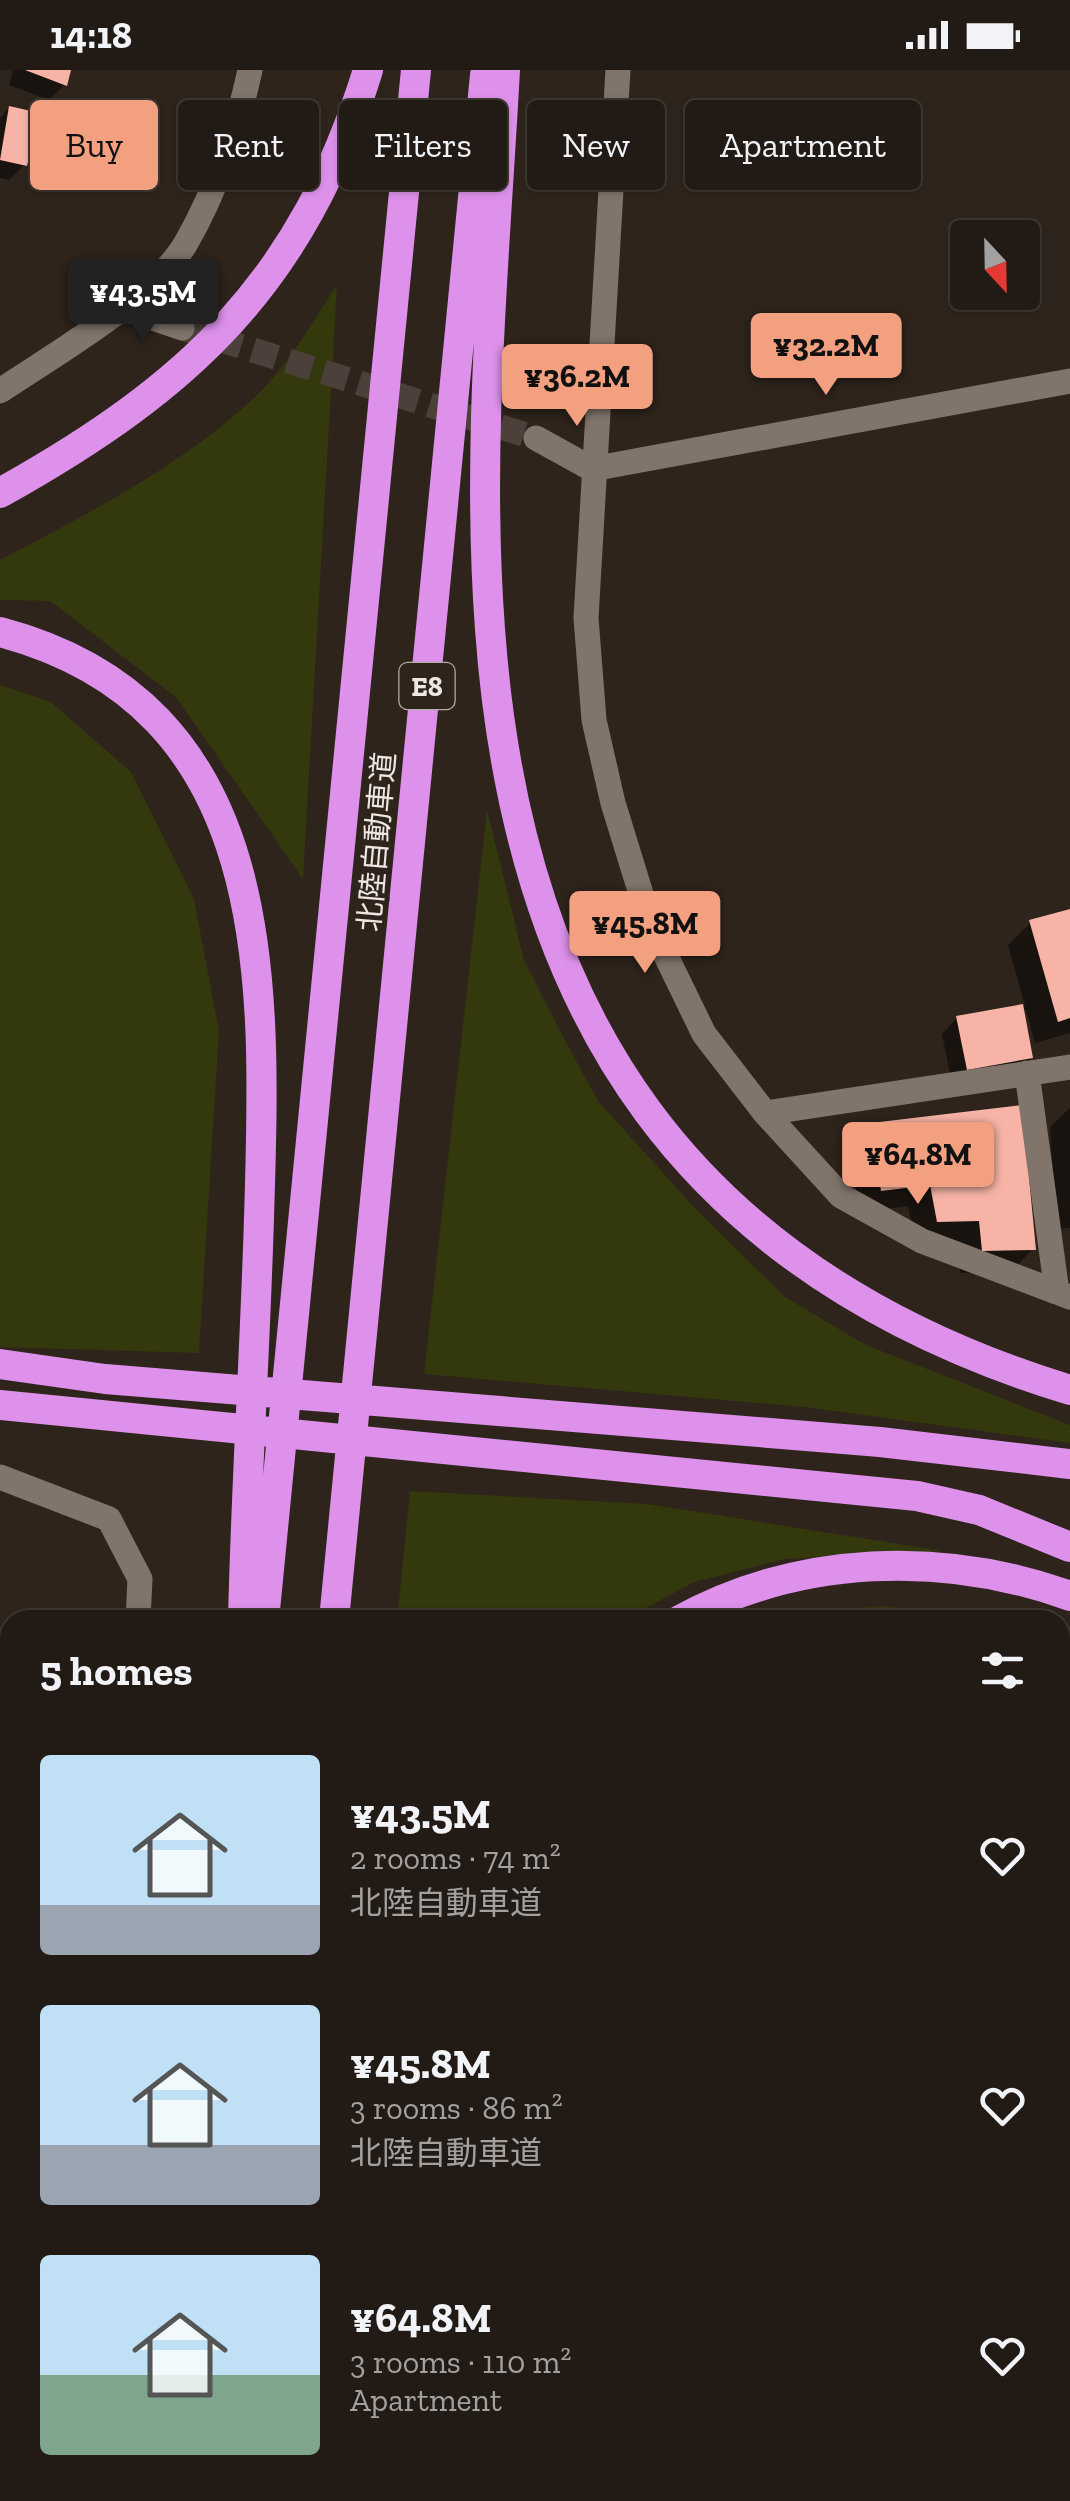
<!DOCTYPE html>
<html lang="en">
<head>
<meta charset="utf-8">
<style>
	body { margin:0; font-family:"Zilla Slab","Noto Sans JP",serif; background:#2e2822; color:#f1f3f6; height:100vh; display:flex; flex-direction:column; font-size:38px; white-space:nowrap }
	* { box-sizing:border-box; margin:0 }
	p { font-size:32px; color:#a2a1a0 }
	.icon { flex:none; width:55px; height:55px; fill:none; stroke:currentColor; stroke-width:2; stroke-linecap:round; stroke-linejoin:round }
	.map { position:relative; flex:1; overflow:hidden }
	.panel { position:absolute; left:0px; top:1540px; width:1070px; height:892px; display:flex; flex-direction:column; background:#221b15; border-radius:30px 30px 0 0; box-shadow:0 2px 8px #0004,0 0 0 2px #3f3934 }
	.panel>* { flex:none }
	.hud { position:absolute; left:30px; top:30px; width:1010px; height:90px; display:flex; gap:20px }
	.needle { width:65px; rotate:158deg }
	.controls { position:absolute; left:950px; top:150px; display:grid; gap:20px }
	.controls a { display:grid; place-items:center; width:90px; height:90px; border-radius:10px; background:#221b15; box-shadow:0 2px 8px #0004,0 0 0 2px #3f3934; font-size:50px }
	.price { position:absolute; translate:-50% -85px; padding:0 22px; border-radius:10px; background:#f2a07f; color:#111; font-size:32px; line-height:65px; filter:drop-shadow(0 2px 5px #0008) }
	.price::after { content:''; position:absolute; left:50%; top:60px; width:30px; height:22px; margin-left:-15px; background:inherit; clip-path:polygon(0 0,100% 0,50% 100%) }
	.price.on { background:#222; color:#fff }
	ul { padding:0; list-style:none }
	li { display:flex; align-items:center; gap:30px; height:250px; padding:0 40px }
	li span { display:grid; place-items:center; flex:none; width:280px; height:200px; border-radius:10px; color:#555 }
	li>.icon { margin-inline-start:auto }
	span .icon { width:120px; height:120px; fill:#fffc; stroke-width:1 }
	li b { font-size:42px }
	h2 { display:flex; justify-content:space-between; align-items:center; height:120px; padding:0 40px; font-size:42px }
	.chip { padding:0 35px; border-radius:10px; background:#221b15; box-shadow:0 2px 8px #0004,0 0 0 2px #3f3934; font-size:35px; line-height:90px }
	.chip.on { background:#f2a07f; color:#111 }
	.status { display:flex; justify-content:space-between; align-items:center; height:70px; padding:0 50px; background:#221b15; direction:ltr }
	.status svg { height:28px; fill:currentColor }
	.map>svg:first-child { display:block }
</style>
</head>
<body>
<div class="status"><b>14:18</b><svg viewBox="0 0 49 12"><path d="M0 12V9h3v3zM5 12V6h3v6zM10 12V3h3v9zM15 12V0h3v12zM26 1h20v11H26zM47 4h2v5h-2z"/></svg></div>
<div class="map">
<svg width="1070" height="2431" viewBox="0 0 1070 2431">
	<rect width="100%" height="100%" fill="#2e241c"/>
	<path fill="#3a272f" d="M1060,2402L1067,2431H710L708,2423L1060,2422Z"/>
	<path fill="#33380d" d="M337,215L303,809L176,627L50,531L0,530V490C86,445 190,391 260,322C290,293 313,250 337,215Z
		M0,615L51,632L131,702L194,829L219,961L199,1283L0,1277Z
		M487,740L524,890L561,963L598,1031L693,1136L785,1227L866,1275L1070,1355V1373L805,1337L424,1304Z
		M410,1421L647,1434L943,1481L785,1489L694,1512L624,1550H397Z
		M882,1536L1007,1550H783L801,1543Z
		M1060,1561L1070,1564V1876L1060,1878Z
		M1070,2157V2255L1060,2257V2159Z"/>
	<path fill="#0007" d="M13,0H68L64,15L49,30L9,15Z
		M9,38L24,95L9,110L0,108V48Z
		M1070,842V963L1035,973L1026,940H1022L1031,988L1015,1003L952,1014L942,964L957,948L1025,936L1008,875L1030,853Z
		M1070,1038V1158L1056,1159L1050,1057Z
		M872,1056L1033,1179L1011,1201L960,1203L958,1173H915L908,1136L859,1142L850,1078Z
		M832,2422H1035L1026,2431H834Z"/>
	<path fill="#f7b4a6" d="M25,0H71L67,16Z
		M9,36L40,43L27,96L0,90Z
		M1070,839V948L1058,952L1029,850Z
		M1023,934L1033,988L967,1000L956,946Z
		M1022,1035L1036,1180L982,1181L979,1151L937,1152L930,1115L881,1121L871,1053Z
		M859,2422H1031V2424L999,2431H897L896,2427L861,2431Z"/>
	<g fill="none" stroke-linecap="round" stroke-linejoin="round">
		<path stroke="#4b413a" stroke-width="25" stroke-dasharray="25 12" stroke-linecap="butt" d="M182,258L536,368
			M327,2431L365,2423"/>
		<path stroke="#81746a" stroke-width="25" d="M618,0L586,548L594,650L613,733L650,853L704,964L765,1043L1070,997
			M123,238L182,258
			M0,321C52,286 155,227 186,173C215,123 238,57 250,0
			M536,368L592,399L1070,311
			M1027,1003L1057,1222
			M765,1043L841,1126L922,1171L1070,1227
			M0,1407L109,1449L140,1509L138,1550
			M1060,1664L1070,1665
			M0,1877L10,1872
			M1060,2278L1070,2276
			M365,2423L366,2422
			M86,2431V2422
			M401,2431L402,2422"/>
		<path stroke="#dd91ea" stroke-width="30" d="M505,0C495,185 476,374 490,559C518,948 690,1204 1070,1320
			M0,423C190,317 302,213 368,0
			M0,562C279,636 266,915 259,1148C255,1282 246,1416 243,1550
			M0,1294L105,1309L880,1372L1070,1394
			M0,1335L917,1426L979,1440L1070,1477
			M264,1550L416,0
			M334,1550L485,5
			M680,1550C799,1485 943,1480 1070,1526
			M195,2431L196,2422
			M256,2431L257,2422
			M289,2431L290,2422"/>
	</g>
	<g text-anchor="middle" stroke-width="10" stroke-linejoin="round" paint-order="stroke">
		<rect fill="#2e241c" stroke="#b4aca6" stroke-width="2.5" x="399.5" y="593" width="55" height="46" rx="8"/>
		<g font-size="28" font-weight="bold" fill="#ede6e1">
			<text x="427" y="626">E8</text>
		</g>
		<g font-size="30" fill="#ede6e1" stroke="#2e241c">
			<text transform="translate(377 772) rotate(-85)" y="10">北陸自動車道</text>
		</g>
	</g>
</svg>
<div class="controls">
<a><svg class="needle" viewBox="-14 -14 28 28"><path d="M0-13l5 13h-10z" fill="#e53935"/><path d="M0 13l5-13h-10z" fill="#a2a1a0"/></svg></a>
</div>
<b class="price on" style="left:143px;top:274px">¥43.5M</b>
<b class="price" style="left:826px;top:328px">¥32.2M</b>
<b class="price" style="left:577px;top:359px">¥36.2M</b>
<b class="price" style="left:645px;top:906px">¥45.8M</b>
<b class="price" style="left:918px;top:1137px">¥64.8M</b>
<div class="hud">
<a class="chip on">Buy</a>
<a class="chip">Rent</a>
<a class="chip">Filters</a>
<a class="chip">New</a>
<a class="chip">Apartment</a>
</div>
<section class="panel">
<h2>5 homes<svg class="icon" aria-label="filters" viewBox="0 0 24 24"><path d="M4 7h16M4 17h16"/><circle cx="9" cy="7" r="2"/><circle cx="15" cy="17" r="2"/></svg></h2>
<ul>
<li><span style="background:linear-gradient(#bfe0f5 75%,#9aa5b1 0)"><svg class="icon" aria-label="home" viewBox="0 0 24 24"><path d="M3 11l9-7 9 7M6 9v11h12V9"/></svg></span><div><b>¥43.5M</b><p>2 rooms · 74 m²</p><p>北陸自動車道</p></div><svg class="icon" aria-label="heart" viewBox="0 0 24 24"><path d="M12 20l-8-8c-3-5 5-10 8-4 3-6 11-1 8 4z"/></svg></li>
<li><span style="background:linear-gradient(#bfe0f5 70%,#9aa5b1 0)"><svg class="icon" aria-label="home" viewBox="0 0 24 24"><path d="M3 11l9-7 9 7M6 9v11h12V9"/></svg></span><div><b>¥45.8M</b><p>3 rooms · 86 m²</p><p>北陸自動車道</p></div><svg class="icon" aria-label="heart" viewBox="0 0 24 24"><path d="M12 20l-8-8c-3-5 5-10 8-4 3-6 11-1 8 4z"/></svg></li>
<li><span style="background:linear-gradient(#bfe0f5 60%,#7fa58c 0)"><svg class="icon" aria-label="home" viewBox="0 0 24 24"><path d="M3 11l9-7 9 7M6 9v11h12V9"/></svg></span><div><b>¥64.8M</b><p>3 rooms · 110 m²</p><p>Apartment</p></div><svg class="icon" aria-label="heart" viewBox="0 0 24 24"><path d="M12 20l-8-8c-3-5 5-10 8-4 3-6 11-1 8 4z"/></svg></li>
</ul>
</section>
</div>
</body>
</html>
